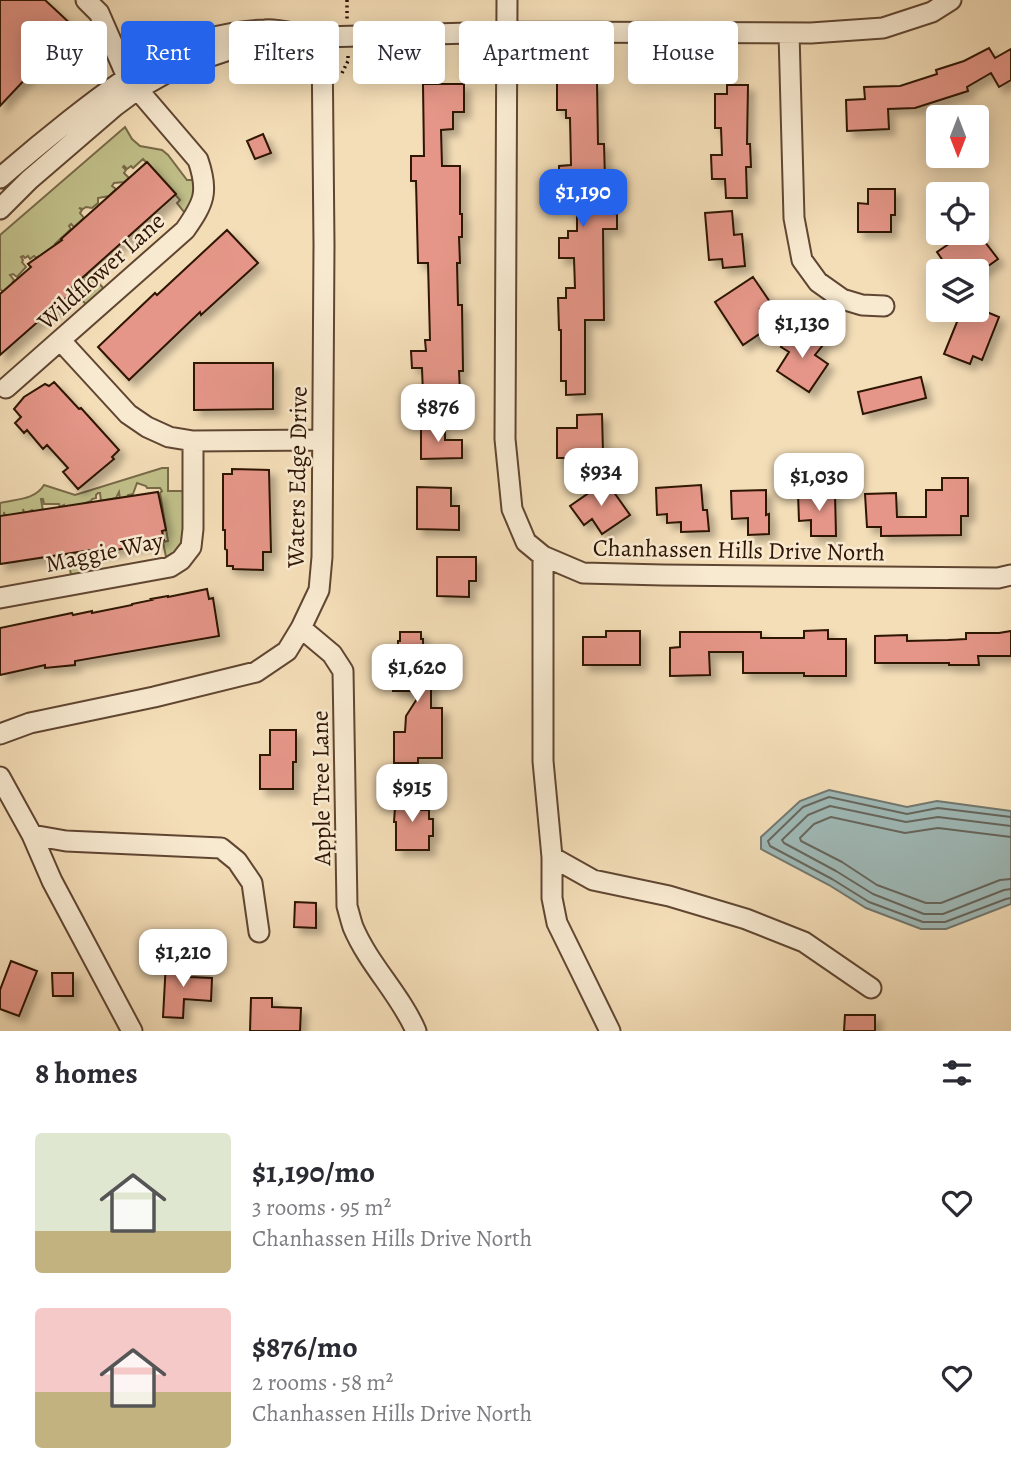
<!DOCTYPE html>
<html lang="en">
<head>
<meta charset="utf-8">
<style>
	body { margin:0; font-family:Alegreya,serif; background:#f7f7f7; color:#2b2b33; height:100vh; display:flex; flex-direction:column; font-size:26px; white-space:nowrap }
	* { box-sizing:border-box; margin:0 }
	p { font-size:23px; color:#7c7c81 }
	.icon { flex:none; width:38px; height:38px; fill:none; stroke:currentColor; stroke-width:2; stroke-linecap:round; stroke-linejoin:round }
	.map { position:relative; height:1031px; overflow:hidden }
	.panel { display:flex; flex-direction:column; background:#fff; flex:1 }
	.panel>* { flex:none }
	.guide { position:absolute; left:21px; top:21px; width:970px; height:63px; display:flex; gap:14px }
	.needle { width:46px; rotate:180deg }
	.tools { position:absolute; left:926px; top:105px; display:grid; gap:14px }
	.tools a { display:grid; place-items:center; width:63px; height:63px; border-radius:7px; background:#fff; box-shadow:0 4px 18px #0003; font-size:35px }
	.price { position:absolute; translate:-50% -60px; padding:0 16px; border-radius:14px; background:#fff; color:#222; font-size:23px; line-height:46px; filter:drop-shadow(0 2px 4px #0008) }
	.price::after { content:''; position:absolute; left:50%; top:42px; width:21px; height:16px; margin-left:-10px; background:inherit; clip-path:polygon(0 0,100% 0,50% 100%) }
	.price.selected { background:#2563eb; color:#fff }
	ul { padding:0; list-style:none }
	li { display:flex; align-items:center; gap:21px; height:175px; padding:0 35px }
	li span { display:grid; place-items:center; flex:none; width:196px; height:140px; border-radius:7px; color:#555 }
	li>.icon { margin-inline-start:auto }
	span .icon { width:84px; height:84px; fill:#fffc; stroke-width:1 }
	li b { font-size:30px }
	h2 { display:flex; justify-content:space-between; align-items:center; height:84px; padding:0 35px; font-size:30px }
	.chip { padding:0 24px; border-radius:7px; background:#fff; box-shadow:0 4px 18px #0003; font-size:24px; line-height:63px }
	.chip.selected { background:#2563eb; color:#fff }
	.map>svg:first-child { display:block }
</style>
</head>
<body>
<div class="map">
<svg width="1011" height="1031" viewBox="0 0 1011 1031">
	<defs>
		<filter id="shadow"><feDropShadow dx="6" dy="6" stdDeviation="3.5" flood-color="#0004"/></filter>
	</defs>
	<rect width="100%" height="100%" fill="#f4deb8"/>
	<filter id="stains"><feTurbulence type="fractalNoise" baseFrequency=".00286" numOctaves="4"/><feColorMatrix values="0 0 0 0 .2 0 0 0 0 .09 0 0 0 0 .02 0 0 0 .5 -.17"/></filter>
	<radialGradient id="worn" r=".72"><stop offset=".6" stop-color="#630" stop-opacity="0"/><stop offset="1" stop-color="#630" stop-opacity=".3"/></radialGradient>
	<path fill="#c1c08a" stroke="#786a48" stroke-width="2" d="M125,127L132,139L140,146L162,150L168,155L187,180H196L197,184L188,217L177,203L180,200L143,159L133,168L131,166L127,169L124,166L123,167L126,170L124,173L129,178L124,182L114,183L112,186L116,189L109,196L98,198V203L92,208L86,207L83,209L79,208L82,210L80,213L84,218L74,227L71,224L69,226L71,229L55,244L63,257L85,273L92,280L95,279L106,291L88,306L75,294L79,289L34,256L30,259L28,256L25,258L23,256L21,257L23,260L22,262L26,267L17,277L13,274L10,275L14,280L12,283L13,284L3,292L0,289V235Z
		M162,468H168V491H183L184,540C180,548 175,554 166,557L163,542L168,541L160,493L162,491L160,488H147L146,486L137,483L133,494L128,495L127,498L120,499L119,492L116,498L101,501L100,493H98L96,495V498L92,499L91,501L77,506L88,557H94L97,571L71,575L68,558L73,556L64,505L60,507L59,504H44L43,499H41L43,511L34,512L32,510L25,515L23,509L24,516L6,520L4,512V517L0,520V503C16,499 35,500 44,485L75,495Z"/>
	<path fill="#9fbab8" stroke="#727870" stroke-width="2" d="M829,790L907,807L937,801L1011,811V904L946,929H921L866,908L829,885L761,849V837L800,801Z"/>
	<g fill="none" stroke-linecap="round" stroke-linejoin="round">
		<path stroke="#67675e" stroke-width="2" d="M1011,817L938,808L907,814L829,797L803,807L768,841L770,846L832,879L869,902L923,922H945L1006,899L1011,898
			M1011,826L938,817L906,822L830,806L808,815L782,840L784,843L836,871L873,894L924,914H943L1004,890L1011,889
			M1011,837L938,828L905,833L831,817L814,824L800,838L801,841L842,862L877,885L926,903H941L1000,880L1011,879"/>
	</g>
	<path fill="#e59688" stroke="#2f1405" stroke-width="2" filter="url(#shadow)" d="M0,0H45L74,27L0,106Z
		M989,48L995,58L1011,49V80L999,87L991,73L967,87L968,91L915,108L888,109L889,129L847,131L846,100L865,99L864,87L900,86L937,74L936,70L964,61Z
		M597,82L598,144H604L606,214H617V229H603L604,320H585V394L566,395V381H561V330H559L558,298H566V288H575L574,258H559V238H568V231H577V195H559V166L571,165L570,118H566V110H557V83Z
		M423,84H464V112H453V129L441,130L442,166H460V214H462V237H459L460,263H457L458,305H462L463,371H459L460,393L423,395L422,368H412L411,351H426L425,340H430L428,263H418L416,181H411V156H424Z
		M727,85H748L747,144H750L751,167H746L747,198H726L725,179H712L711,155H722L721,128H715V94H727Z
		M263,134L271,153L255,159L247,141Z
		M147,162L176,194L72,287L74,291L62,301L64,303L51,313L50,311L0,355V294L31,267L28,264L62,240L61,239Z
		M868,189H895V215H891V232H858V203L868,204Z
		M732,211L734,235L742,234L745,266L723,268L722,259L709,260L705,213Z
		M227,230L258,263L201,315L200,312L129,380L98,347L155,293L157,295Z
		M965,233H978L998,259L977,274L976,271L971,265L962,271H950L937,252Z
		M753,277L770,302L760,309L771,326L743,345L715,302Z
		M972,310H982L999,317L982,360L973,356L970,364L944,354L961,312L970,315Z
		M795,326L823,345L815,355L828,364L809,392L777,371L789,352L781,347Z
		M194,363H273V409L194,410Z
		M921,377L926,398L863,414L858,392Z
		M54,382L79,409L81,408L119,450L112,457L114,459L78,489L63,472L68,468L47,445L43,449L27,430L24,433L15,423L21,417L14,409L24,397L45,384L49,386Z
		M602,414L603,453H578V458H557V428H577V415Z
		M421,423H437V432H445V440H462V458L421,459Z
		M232,469L269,470L271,552H263V570L233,569V566H227V550L225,549V530H223V474H232Z
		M942,478H968V516H961V535L881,536V527H867L865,494L896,493L897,517H926V490H942Z
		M606,481L630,515L602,534L592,519L584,525L570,506Z
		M701,485L703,510H707L709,531L681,532V522L667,523V514L657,515L656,488Z
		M417,487L451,488V506H459V530L417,529Z
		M766,490V515L769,514V534L748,535V518L732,519L731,491Z
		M158,492L166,530L162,531L164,540L149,543V544L93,554L92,550L0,564V516Z
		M798,493H835L836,536H811V520L799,521Z
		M437,557H476V581H469V597L437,596Z
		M207,589L209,599L213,598L219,636L75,661V665L45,668V665L0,675V628L72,613L73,615L92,611V613L132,605V604L152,600L151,599L168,596V597Z
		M828,630V639H846V676H804V673H743V652H709L710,675L670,676V648L680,647V632H761V638H804V631Z
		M606,631H640V665H583V637H606Z
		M1011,631V656H978L979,665H949V663H875V636L907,635V641L948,640L966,639V633H999Z
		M400,632H421V639H423V659H431V708H442V758H418V763H394V732H405L406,716L422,691H393V671H396V663H398V641H400Z
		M270,730H296V762H293V789H260V755H270Z
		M396,793H417V810H429V819H433V836H429V850H396V822H394Z
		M295,902L316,903V928L294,927Z
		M11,961L37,971L19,1016L0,1009V990Z
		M166,962L190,964V977L212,978L211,1001L184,999L183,1018L163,1017Z
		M52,973H73V996H53Z
		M251,998H272V1007L301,1008L300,1031H250Z
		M845,1015H875V1031H844Z"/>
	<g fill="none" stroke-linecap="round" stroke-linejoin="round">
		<defs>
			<path id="minor" d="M507,0L505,439L512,509L526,542L543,556L583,573L663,575L998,578L1011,575
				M789,33L794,218L802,260L818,282L842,299L862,305L884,306
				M0,178C23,158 46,139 70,120C129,73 186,32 265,30C275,29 287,32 297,34
				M0,209L29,180L115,106L138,89L175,68L229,50L322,37L507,32L811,33L883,28L932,12L951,0
				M61,341L128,414L147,427L169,437L193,441L322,440
				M6,388L185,230C204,203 209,192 198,160L127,77L99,13L86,0
				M543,556V761L552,857V898L557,923L610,1031
				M0,598L170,567L181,560L191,547L193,529V441
				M301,628L332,654L343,671L347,906C349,913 351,921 353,927C369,965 400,994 416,1031
				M0,734L30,723L154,697L256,672L287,651L301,628L319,590L322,557L324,245L322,37
				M0,777L32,835L66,841L221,848L237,861L252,883L259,932
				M32,835L52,881L132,1031
				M552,857L593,880L669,896L746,919L804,942L871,988"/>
		</defs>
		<use href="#minor" stroke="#604632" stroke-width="23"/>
		<path stroke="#2f1405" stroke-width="3.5" stroke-dasharray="2 3.5" stroke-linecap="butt" d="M347,0V19
			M342,73L348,61V55"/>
		<use href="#minor" stroke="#f8ead1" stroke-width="19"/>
	</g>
	<g text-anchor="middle" stroke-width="5" stroke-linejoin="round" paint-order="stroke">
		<g font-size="24" fill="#2f1405" stroke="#f8ead1">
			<text transform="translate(101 271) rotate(-42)" y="8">Wildflower Lane</text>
			<text transform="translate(297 477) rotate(-89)" y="8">Waters Edge Drive</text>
			<text transform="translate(739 550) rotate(1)" y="8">Chanhassen Hills Drive North</text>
			<text transform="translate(104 552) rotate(-12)" y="8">Maggie Way</text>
			<text transform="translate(321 788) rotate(-91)" y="8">Apple Tree Lane</text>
		</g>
	</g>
	<rect width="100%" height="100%" filter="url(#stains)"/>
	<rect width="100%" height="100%" fill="url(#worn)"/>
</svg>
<div class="tools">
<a><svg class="needle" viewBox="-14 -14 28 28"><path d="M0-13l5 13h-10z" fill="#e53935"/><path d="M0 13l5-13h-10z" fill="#7c7c81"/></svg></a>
<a><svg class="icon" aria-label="locate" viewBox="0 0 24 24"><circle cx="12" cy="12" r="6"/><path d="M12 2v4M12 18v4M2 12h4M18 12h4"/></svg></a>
<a><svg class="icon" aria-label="layers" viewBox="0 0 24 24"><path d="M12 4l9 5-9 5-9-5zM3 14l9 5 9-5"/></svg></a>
</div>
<b class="price selected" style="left:583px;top:229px">$1,190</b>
<b class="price" style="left:802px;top:360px">$1,130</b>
<b class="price" style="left:438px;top:444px">$876</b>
<b class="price" style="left:601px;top:508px">$934</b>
<b class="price" style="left:819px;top:513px">$1,030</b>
<b class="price" style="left:417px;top:704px">$1,620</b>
<b class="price" style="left:412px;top:824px">$915</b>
<b class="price" style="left:183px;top:989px">$1,210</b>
<div class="guide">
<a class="chip">Buy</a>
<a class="chip selected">Rent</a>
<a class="chip">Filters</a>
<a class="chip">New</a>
<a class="chip">Apartment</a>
<a class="chip">House</a>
</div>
</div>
<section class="panel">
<h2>8 homes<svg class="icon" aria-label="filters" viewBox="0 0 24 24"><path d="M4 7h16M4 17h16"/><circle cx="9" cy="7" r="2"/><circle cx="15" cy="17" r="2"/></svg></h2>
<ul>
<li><span style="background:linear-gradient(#dfe7d0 70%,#c2b280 0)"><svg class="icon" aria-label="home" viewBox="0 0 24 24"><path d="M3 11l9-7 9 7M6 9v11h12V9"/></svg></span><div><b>$1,190/mo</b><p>3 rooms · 95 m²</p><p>Chanhassen Hills Drive North</p></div><svg class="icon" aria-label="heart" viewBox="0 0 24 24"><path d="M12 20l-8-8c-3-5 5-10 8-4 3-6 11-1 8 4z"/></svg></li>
<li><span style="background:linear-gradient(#f6c9c9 60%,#c2b280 0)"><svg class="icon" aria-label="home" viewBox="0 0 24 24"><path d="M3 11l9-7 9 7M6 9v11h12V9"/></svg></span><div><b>$876/mo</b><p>2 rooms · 58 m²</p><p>Chanhassen Hills Drive North</p></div><svg class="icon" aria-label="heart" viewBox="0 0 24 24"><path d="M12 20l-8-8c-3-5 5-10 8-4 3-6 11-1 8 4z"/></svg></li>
</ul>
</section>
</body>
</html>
